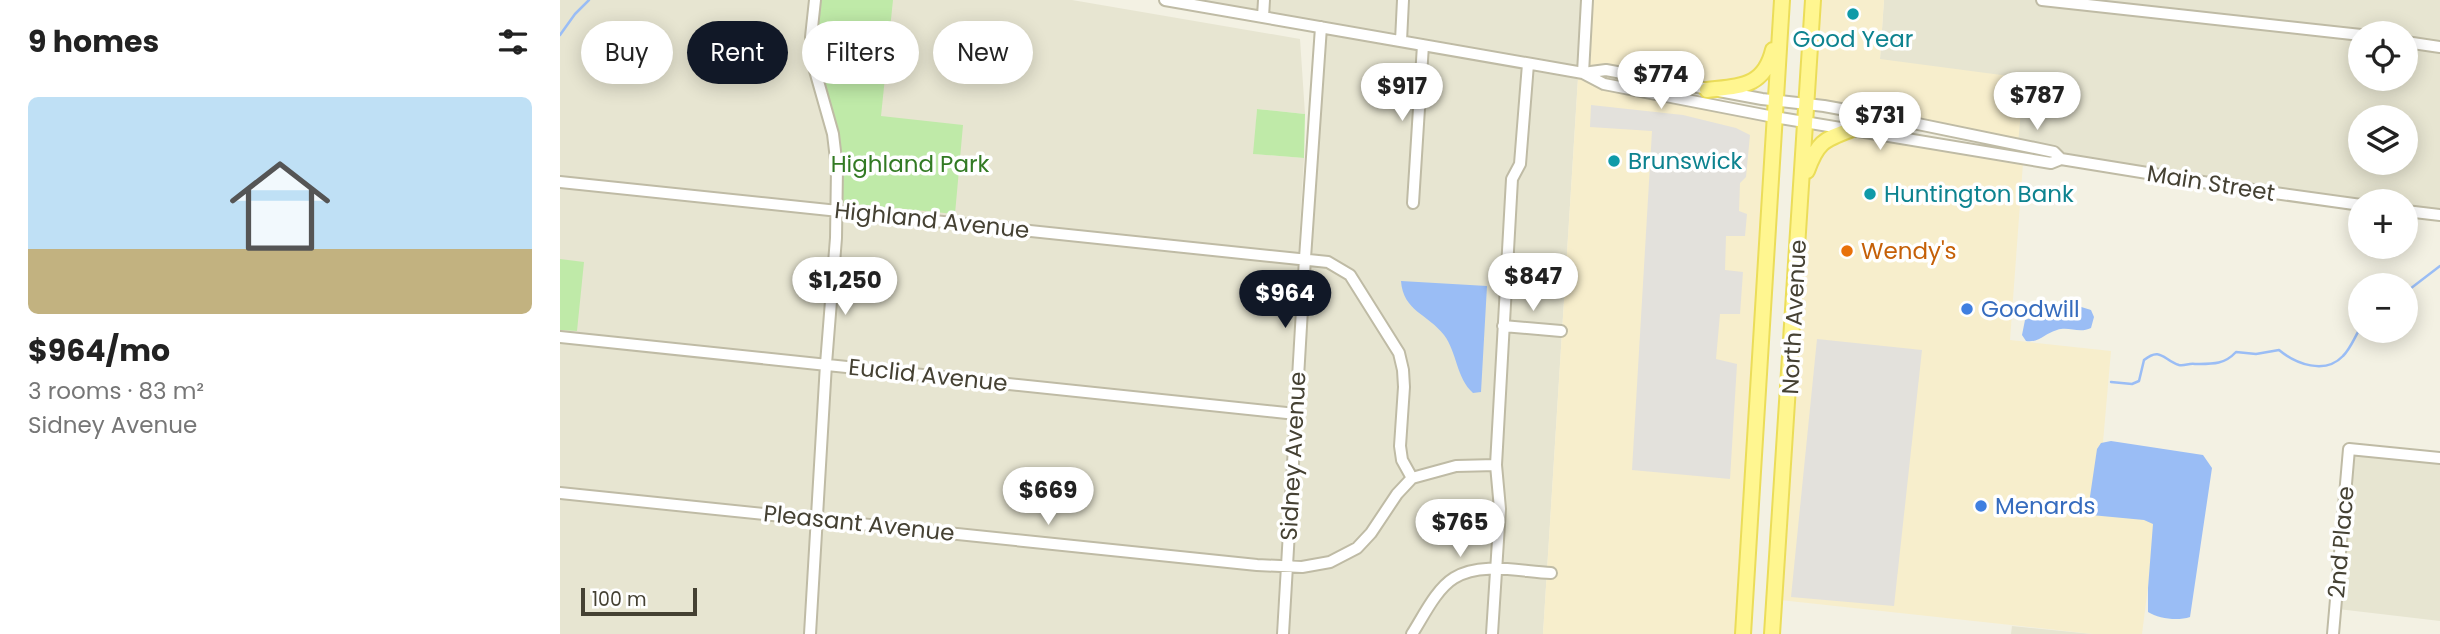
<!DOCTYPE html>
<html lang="en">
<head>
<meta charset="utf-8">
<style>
	body { margin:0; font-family:Poppins,sans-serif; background:#f2f2f2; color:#222; height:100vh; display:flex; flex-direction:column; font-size:26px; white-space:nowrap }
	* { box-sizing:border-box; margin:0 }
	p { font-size:23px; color:#767676 }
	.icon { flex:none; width:38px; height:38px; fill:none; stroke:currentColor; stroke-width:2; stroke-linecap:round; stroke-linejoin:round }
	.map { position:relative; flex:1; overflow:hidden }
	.sheet { display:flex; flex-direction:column; background:#fff; width:560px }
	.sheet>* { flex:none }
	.top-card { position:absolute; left:21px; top:21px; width:665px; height:63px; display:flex; gap:14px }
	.fabs { position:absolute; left:1788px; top:21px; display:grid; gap:14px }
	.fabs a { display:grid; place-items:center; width:70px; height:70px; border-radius:50%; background:#fff; box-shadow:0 4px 18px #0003; font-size:35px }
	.scale { position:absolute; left:21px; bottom:18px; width:116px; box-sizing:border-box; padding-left:7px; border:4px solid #454133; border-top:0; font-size:19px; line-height:24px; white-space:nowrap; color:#454133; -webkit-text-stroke:5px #fff; paint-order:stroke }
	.price { position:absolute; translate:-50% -60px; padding:0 16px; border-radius:24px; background:#fff; color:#222; font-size:23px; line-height:46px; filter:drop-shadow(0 2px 4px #0008) }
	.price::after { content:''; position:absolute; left:50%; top:42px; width:21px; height:16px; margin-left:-10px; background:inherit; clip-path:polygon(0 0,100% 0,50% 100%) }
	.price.selected { background:#111827; color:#fff }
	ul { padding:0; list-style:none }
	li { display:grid; align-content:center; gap:14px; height:371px; padding:0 28px }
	li span { display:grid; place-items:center; height:217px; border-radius:10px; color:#555 }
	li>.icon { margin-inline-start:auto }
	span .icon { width:126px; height:126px; fill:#fffc; stroke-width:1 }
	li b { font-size:30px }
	h2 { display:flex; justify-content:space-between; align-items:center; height:84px; padding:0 28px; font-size:30px }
	.chip { padding:0 24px; border-radius:32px; background:#fff; box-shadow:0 4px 18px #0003; font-size:24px; line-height:63px }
	.chip.selected { background:#111827; color:#fff }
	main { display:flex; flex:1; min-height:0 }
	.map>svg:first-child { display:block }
</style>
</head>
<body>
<main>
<section class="sheet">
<h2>9 homes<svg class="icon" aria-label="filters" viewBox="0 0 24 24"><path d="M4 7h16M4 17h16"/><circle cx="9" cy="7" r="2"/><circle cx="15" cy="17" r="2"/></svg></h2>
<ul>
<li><span style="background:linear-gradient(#bfe0f5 70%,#c2b280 0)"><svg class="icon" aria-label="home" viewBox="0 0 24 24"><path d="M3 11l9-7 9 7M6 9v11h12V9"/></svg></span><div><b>$964/mo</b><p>3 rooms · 83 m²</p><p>Sidney Avenue</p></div></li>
</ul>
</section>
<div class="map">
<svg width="1880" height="634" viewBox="0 0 1880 634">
	<rect width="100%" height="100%" fill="#f3f1e3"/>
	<path fill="#e7e5d1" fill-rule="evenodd" d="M0,0H512L740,39L745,114L697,109L694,154L744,158L716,634H0Z
		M625,0H1029L1025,71Z
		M1324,0H1880V211L1846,206V201H1810L1602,171L1523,158L1458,144L1320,59ZM1801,33H1846V79H1801ZM1801,117H1846V163H1801Z
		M764,31L1018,78L983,634H725Z
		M1791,449L1880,460V621L1778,609Z
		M1452,626L1532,634H1451Z"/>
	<path fill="#f7eecc" d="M1029,0H1218L1207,63L1198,75L1146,86L1025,71Z
		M1257,0H1324L1320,59L1464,78L1458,144L1251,102Z
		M1018,78L1208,121L1180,634H983Z
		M1249,126L1463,163L1450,340L1551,351L1538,499L1598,508L1582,634H1533L1220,600Z"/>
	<path fill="#bfeaa8" d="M259,0H333L321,116L403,125L395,214L283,203L280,136L259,68L256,19Z
		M697,109L745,114L744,158L693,154Z
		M0,259L24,262L17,331L0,330Z"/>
	<path fill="#e3e1dc" d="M1031,105L1123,115L1176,128L1190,135L1186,177L1180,183L1179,211L1187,214L1185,236H1166L1165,270L1183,272L1180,314H1160L1156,359L1177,364L1170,479L1072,470L1092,131L1030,127Z
		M1257,339L1362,350L1334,606L1231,597Z"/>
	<path fill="#9abdf5" d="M841,281L927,286L921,392L913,393C896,378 897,352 884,335C868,314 843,311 841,281Z
		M1502,301L1531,310L1534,317L1531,328C1519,334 1509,326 1497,330C1485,333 1480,343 1466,341L1462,335L1465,320L1487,312Z
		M1551,441L1643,455L1652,468L1630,617C1618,621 1599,619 1588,612V588L1593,524L1584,520L1531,515L1528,510L1537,449L1541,443Z"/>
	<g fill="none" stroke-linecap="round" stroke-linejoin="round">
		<path stroke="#9abdf5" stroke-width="2.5" d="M0,35L15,14L29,0
			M1846,292L1880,266
			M1551,382L1572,384L1579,381L1584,360C1601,346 1604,361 1619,365C1625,366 1629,363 1635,364C1652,364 1664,365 1676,352L1696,354L1719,350C1736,364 1765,375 1783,356C1791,348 1795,336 1801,327"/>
		<defs>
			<path id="minor" d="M605,0L1023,73L1044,84L1214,117L1491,163L1501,159L1686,189L1801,205
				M1482,0L1801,35
				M703,17L704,0
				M841,41L843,0
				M1846,42L1880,47
				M1023,73L1046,70L1202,99L1264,106L1319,116L1494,152L1501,159
				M1023,73L1027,0
				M0,182L768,262L790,275L839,353L843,370L844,387L840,446L842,460L852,478
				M853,203L863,45
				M1846,211L1880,215
				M943,326L1001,331
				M0,337L736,414
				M0,493L697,565L742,567L770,562L797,548L811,533L837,494L852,478L896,466L936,465
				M250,634L266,364L276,238L277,168L273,134L254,67L251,37L255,0
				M723,634L745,258L761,27
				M852,634C863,617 876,589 894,578C921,561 962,572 991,573
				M932,634L940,509L936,465L952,179L960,164L968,64
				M1773,634L1789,449L1880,458"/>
			<path id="major" d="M1147,90C1181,86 1204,87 1213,50
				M1247,171C1257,143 1263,140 1290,130
				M1183,634L1222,0
				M1212,634L1253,0"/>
		</defs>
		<use href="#minor" stroke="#bfbba5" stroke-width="14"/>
		<use href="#major" stroke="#ebdd59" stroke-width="18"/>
		<use href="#minor" stroke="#fff" stroke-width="10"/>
		<use href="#major" stroke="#fff690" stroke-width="14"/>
	</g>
	<g fill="#0f9aa8" stroke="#fff" stroke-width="2.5">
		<circle cx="1293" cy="14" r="7"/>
		<circle cx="1054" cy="161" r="7"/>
		<circle cx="1310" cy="194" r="7"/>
	</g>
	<circle fill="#e8710a" stroke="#fff" stroke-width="2.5" cx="1287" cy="251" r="7"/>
	<g fill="#3f7fe0" stroke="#fff" stroke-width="2.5">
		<circle cx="1407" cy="309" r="7"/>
		<circle cx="1421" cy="506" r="7"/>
	</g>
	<g text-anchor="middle" stroke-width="7" stroke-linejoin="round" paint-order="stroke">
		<g font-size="23" fill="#0d838f" stroke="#fff" text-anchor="start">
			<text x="1293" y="47" text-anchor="middle">Good Year</text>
			<text x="1068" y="169">Brunswick</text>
			<text x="1324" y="202">Huntington Bank</text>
		</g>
		<g font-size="23" fill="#327a23" stroke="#fff">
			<text x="350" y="172">Highland Park</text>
		</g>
		<g font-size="23" fill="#454133" stroke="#fff">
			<text transform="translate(1651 183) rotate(9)" y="8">Main Street</text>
			<text transform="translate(372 220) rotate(6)" y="8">Highland Avenue</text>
			<text transform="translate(1234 317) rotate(-87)" y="8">North Avenue</text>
			<text transform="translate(368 375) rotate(6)" y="8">Euclid Avenue</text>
			<text transform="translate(733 456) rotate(-87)" y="8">Sidney Avenue</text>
			<text transform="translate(299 523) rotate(6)" y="8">Pleasant Avenue</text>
			<text transform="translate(1781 542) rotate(-85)" y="8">2nd Place</text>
		</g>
		<g font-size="23" fill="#c56008" stroke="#fff" text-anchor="start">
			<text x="1301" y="259">Wendy's</text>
		</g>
		<g font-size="23" fill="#366cbe" stroke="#fff" text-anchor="start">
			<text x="1421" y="317">Goodwill</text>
			<text x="1435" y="514">Menards</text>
		</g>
	</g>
</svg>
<div class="fabs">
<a><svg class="icon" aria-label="locate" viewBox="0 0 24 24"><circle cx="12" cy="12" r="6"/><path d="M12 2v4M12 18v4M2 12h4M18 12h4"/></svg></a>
<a><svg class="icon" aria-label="layers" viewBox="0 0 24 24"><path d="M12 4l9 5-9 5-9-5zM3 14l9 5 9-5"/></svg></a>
<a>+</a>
<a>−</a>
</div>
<div class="scale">100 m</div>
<b class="price" style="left:1101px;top:111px">$774</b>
<b class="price" style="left:842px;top:123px">$917</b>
<b class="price" style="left:1477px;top:132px">$787</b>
<b class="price" style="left:1320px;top:152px">$731</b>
<b class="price" style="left:973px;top:313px">$847</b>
<b class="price" style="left:285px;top:317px">$1,250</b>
<b class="price selected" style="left:725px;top:330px">$964</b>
<b class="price" style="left:488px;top:527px">$669</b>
<b class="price" style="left:900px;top:559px">$765</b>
<div class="top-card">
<a class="chip">Buy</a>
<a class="chip selected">Rent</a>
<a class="chip">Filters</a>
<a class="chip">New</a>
</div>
</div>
</main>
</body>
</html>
